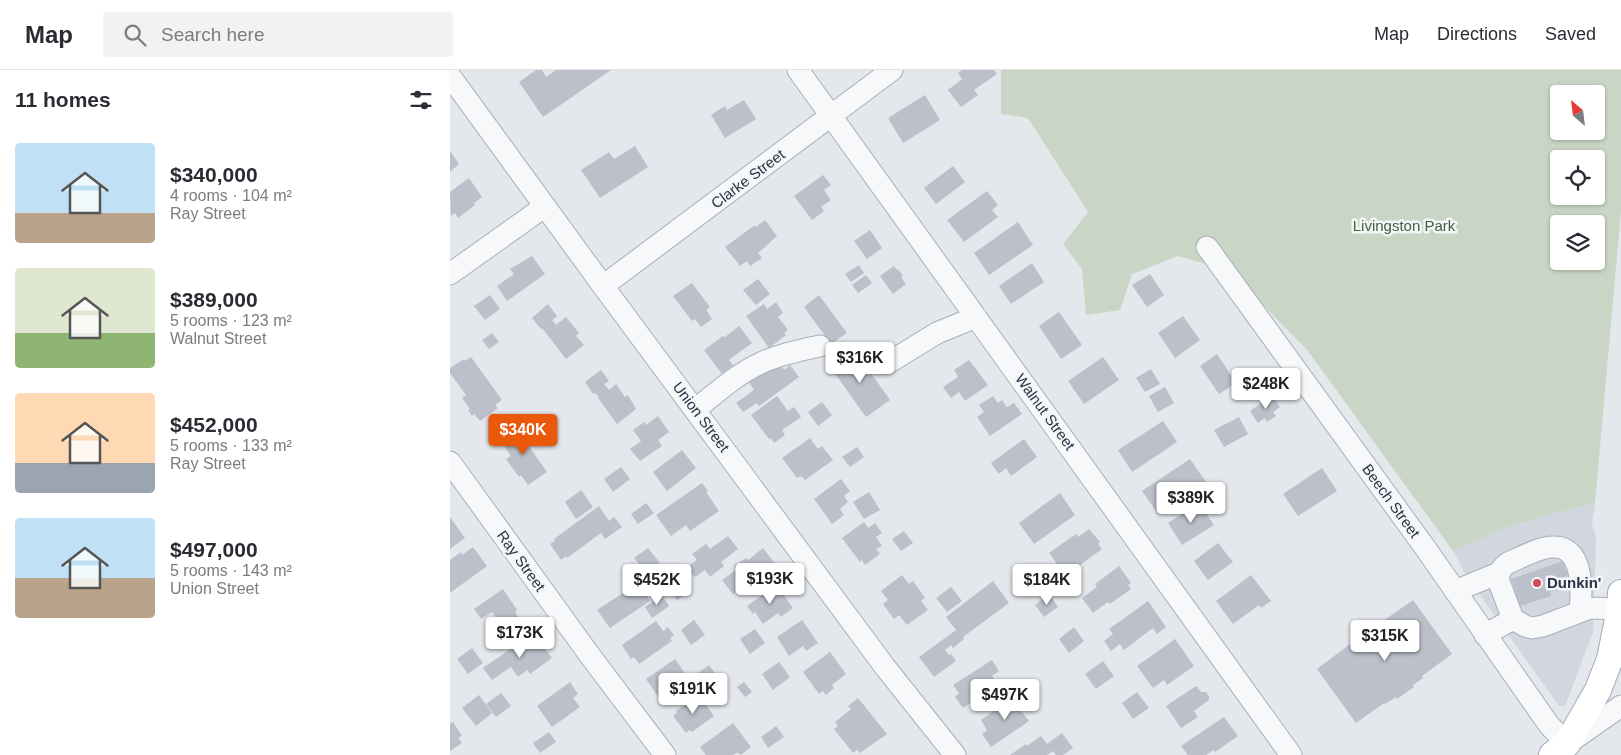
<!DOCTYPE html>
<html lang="en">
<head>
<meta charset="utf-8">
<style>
	body { margin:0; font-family:Arial,sans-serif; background:#f2f2f3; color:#2b2b33; height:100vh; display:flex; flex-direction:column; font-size:19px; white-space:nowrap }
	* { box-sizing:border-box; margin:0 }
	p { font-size:16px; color:#7c7c81 }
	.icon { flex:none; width:28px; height:28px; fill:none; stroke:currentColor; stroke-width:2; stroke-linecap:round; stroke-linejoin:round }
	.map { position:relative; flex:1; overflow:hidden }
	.drawer { display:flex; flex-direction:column; background:#fff; width:450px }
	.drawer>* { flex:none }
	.needle { width:32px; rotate:332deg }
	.controls { position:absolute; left:1100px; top:15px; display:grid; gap:10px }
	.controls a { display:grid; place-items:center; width:55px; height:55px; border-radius:5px; background:#fff; box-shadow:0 1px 4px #0004; font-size:25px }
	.price { position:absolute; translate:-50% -42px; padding:0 11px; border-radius:5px; background:#fff; color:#222; font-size:16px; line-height:32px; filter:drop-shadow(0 1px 2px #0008) }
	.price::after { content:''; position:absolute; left:50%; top:30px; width:15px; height:11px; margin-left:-8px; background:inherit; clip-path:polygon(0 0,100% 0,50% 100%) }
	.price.on { background:#ea580c; color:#fff }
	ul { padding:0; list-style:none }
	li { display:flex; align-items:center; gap:15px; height:125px; padding:0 15px }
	li span { display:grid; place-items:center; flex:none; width:140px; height:100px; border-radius:5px; color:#555 }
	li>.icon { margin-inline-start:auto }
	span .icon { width:60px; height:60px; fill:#fffc; stroke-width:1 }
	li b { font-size:21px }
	h2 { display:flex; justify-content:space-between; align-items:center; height:60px; padding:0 15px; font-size:21px }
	header { display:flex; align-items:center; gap:30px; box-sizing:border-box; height:70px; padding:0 25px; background:#fff; border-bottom:1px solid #e1e1e2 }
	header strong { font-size:24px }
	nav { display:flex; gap:28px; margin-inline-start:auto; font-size:18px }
	.search { width:350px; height:45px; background:#f2f2f3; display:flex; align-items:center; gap:12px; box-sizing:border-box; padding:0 18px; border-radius:5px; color:#7c7c81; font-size:19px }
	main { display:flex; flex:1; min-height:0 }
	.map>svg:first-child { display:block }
</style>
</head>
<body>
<header>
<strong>Map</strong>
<div class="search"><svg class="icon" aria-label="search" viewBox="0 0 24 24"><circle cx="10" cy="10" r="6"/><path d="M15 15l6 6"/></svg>Search here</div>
<nav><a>Map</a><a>Directions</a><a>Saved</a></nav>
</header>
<main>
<section class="drawer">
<h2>11 homes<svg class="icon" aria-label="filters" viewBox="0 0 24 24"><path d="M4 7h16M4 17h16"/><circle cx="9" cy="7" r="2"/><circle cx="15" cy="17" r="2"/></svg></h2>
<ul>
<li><span style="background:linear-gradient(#bfe0f5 70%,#b9a48a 0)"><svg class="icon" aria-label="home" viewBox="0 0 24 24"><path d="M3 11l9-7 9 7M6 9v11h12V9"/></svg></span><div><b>$340,000</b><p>4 rooms · 104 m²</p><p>Ray Street</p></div></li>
<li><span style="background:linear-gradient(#dfe7d0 65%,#8fb573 0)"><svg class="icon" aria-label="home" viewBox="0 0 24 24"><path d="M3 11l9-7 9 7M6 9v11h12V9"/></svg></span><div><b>$389,000</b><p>5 rooms · 123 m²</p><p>Walnut Street</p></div></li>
<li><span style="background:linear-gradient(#ffd9b3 70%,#9aa5b1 0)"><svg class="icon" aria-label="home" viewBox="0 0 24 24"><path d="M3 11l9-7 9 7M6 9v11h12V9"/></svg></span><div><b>$452,000</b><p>5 rooms · 133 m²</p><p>Ray Street</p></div></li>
<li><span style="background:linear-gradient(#bfe0f5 60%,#b9a48a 0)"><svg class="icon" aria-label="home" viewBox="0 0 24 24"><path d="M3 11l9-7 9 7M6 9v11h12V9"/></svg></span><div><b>$497,000</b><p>5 rooms · 143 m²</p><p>Union Street</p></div></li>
</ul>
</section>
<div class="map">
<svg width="1171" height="685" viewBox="0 0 1171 685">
	<rect width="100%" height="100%" fill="#e4e7ec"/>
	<path fill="#d2d6de" d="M1145,433L1142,453L1146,469L1143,562L1115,636H1109L1017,507L1003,481L1062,455Z"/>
	<path fill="#c9d6c5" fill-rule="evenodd" d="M551,0H1171V141L1145,433L1062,455L1003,481L858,281L780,201L728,186L682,204L670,240L636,245L632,199L613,174L638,142L578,48L551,44ZM1109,24H1146V61H1109ZM1109,89H1146V126H1109ZM1109,154H1146V191H1109Z"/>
	<path fill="#bbc0ca" d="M86,0H92L96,7L106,0H161L93,47L69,12Z
		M512,0H544L547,4L524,20L528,25L511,37L498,20L512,9L508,3Z
		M475,25L490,50L453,73L438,48Z
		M294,30L306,49L275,68L261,45L275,36L277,40Z
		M185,76L198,97L150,128L131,100L159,82L164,89Z
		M0,81L9,94L0,102Z
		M503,96L515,112L486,134L474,118Z
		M373,105L381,115L374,120L381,130L371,137L374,141L362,150L344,126Z
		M19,108L32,127L24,133L25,135L8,148L5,143L1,146L0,122Z
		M537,121L548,135L542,140L548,147L514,172L497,150Z
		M315,150L327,166L308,183L312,188L300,196L297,191L290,196L275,177L305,155L306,157Z
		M568,152L583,175L539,205L524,183Z
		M420,160L432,178L417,189L404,171Z
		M82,186L95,204L57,231L47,216L64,204L60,199Z
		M582,193L594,212L561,234L549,216Z
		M409,195L414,203L401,212L395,204Z
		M444,196L447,200L448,199L453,206L451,207L456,214L443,224L430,206Z
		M700,204L714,225L697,237L682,215Z
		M416,205L422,213L408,223L402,215Z
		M308,209L320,224L306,235L293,220Z
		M242,213L260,237L256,240L262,249L251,257L245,249L242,251L223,226Z
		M40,225L50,239L35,250L24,236Z
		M369,225L397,263L381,274L354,237Z
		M326,232L333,243L328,247L338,260L334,263L336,265L319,278L296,246L314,234L317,239Z
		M98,234L107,246L102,250L106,255L116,247L129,263L126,266L134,275L116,289L92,258L91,259L82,248Z
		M609,242L632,275L611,289L589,256Z
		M733,246L750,270L725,288L708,263Z
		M289,256L302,273L279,290L283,295L272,304L254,280L273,266L275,267Z
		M42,263L49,272L39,279L32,270Z
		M405,281L440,330L416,347L381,298Z
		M767,284L786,313L769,324L750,296Z
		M21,287L52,330L45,335L48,338L30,351L24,344L22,346L18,340L20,339L12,328L16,325L0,303V298L14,289L15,291Z
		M653,287L669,310L634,334L618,311Z
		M519,290L538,315L515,331L509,322L501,328L493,317L508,307L504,300Z
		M330,294L334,300L340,295L349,307L309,336L307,333L293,342L286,333L304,320L299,312L322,295Z
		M701,299L710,314L695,322L686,308Z
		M151,300L159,311L154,314L159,320L166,314L175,327L178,325L186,339L167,354L148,328L149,327L145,323L143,324L135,312Z
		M715,317L724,333L708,342L699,326Z
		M327,326L338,341L344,337L351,347L332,360L335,365L324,373L321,368L319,369L301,345Z
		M543,326L548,333L552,330L557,337L564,333L572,344L540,366L527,347L534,342L529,335Z
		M822,326L830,337L823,342L826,346L817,352L815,348L808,353L800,341Z
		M372,332L382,345L368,356L358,342Z
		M208,346L219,362L208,370L212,376L190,391L180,379L191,371L183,360L194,352L196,355Z
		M789,347L798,364L774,377L764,360Z
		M713,351L727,372L682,402L668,380Z
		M71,355L83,371L78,375L97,402L78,415L71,405L69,407L56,389L61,386L50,370Z
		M360,368L368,379L372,376L383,390L355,410L351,406L347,408L332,388Z
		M574,369L587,387L561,406L556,398L549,404L541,393Z
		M407,377L414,387L400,397L392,387Z
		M232,380L246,398L217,421L203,402Z
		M740,389L756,412L708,444L692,421Z
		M171,397L180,409L163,422L154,409Z
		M872,398L887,421L848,446L833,424Z
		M391,409L400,421L394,426L398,432L390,439L394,445L382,454L364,429Z
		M252,413L258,421L256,422L269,441L240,461L236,455L221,466L206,445Z
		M131,420L143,437L126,449L115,432Z
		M419,422L430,440L414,449L403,432Z
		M610,423L625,445L584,474L569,453Z
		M196,433L204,443L188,454L181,444Z
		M749,433L764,455L732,475L718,453Z
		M149,436L159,451L164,447L172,457L155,469L151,463L117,488L116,486L111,490L100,474L105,471L104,469Z
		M0,447L15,468L0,479Z
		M414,452L418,458L425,453L432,463L426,467L432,476L426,479L430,484L415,495L412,490L410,492L392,468Z
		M639,459L650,472L648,474L652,479L626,498L629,502L618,509L599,483L626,464L628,467Z
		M454,461L463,473L451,481L442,469Z
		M278,466L288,479L271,492L274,496L260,507L255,500L245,507L237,497L247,490L242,484L256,474L260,479Z
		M768,473L783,492L758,510L744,491Z
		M23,477L37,496L0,523V490L11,482L12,485Z
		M198,478L210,493L196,503L184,488Z
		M313,478L331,502L321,509L317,504L300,518L296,514L283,524L272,510L286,500L284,496L296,488L298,490Z
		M1113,491L1118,506L1110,509L1113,518L1100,522L1101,526L1070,536L1063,521L1065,520L1061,509Z
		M587,496L592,502L582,508L578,502Z
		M669,496L681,513L678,515L681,519L660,534L658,532L643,543L632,528L647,517L645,514Z
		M452,505L459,514L463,511L475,528L471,531L478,540L457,555L449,545L444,549L433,534L438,530L431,521Z
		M801,505L821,531L811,538L809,535L783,554L766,531Z
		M543,511L559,533L513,567L514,569L503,578L501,575L495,580L499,585L501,584L506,591L484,607L469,587L506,560L496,547Z
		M188,513L200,531L160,558L147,540Z
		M326,515L343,538L331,547L328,543L313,554L305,542L303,544L297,536Z
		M501,517L512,531L497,542L486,528Z
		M53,519L67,540L65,542L73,554L62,562L53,549L49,552L42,542L31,549L24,539Z
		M226,519L232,527L227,530L221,522Z
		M599,524L608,537L594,547L585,535Z
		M212,525L219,536L202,548L195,537Z
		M963,530L1002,584L972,606L973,608L963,615L964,617L947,629L946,627L935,634L934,633L906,653L867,599L932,550L933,551Z
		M698,531L716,557L707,564L703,558L674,580L670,574L661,581L654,571L663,564L659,559Z
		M244,550L255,565L241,575L231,560Z
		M352,550L368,573L356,581L353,576L339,586L327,567Z
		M206,551L213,561L218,557L224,565L220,568L222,571L189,594L184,587L181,589L172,575Z
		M624,557L634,571L619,583L609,569Z
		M305,559L315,573L300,584L290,569Z
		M76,568L80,574L88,569L102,588L80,604L77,600L68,607L61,597L42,610L33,598Z
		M725,569L744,596L717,615L714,610L703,618L687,596Z
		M22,578L33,593L18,604L7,589Z
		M380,582L396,604L382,615L384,618L376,625L373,621L369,624L353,602Z
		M225,589L241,612L212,632L196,609Z
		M542,590L549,601L542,606L548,614L524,632L523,631L513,638L505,627L509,623L503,615Z
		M653,591L664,606L646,619L635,604Z
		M329,592L340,607L323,620L312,604Z
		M259,595L267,606L252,617L244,606Z
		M120,612L128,624L123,628L130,637L102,657L87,636Z
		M294,612L302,622L295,627L287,617Z
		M746,616L751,622H756L759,626V630L744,641L748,647L731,658L716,636Z
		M687,622L699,638L683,649L672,633Z
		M51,623L61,636L46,647L36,634Z
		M29,625L42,643L26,656L12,638Z
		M249,625L264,646L242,662L240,660L236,663L223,646L227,643L226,641Z
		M571,625L579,635L571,641L579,651L541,677L532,664L537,660L531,650L548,638L550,640Z
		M408,628L437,664L410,683L407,680L403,683L384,659L388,656L385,652L401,639L398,636Z
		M774,647L788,666L765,682L763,680L756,685H738L731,676Z
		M3,652L12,666L8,668L12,673L0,681V654Z
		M283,653L301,677L291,685L287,683L283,685H256L250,677Z
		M326,656L334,667L318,678L311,667Z
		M99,662L106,672L90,683L83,673Z
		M612,663L623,678L613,685H606L603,681L597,685H560L576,674L577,676L591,666L597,674Z"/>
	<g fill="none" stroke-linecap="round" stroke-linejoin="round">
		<defs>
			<path id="minor" d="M348,0L841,685
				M0,6L153,216L435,597L505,685
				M757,177L976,479L1099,655L1117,674L1171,636
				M0,204L94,137
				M153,216L442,0
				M438,293L487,263L526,247
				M245,340C266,323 288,303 313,292C331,284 351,280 370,276
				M0,392L141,587L215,685
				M1005,521L1049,503
				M1063,549L1048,509C1049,501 1052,497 1058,493C1070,488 1090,477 1102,477C1134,475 1132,520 1130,542
				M1035,565L1063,549L1075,556L1082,558L1093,556L1140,538L1170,539"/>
			<path id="major" d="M1102,685L1117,674L1148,620L1160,589L1170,539L1171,523"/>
		</defs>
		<use href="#minor" stroke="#a9aeb7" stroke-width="23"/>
		<use href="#major" stroke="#a3abb8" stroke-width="28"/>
		<use href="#minor" stroke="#f7f8fa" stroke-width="21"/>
		<use href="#major" stroke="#fff" stroke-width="26"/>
	</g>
	<circle fill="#d1495b" stroke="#f4f6f9" stroke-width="2" cx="1087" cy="513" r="5"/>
	<g text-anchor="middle" stroke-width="5" stroke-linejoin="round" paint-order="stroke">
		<g font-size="15" fill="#2b3445" stroke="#f4f6f9">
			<text transform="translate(298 109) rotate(-37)" y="5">Clarke Street</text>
			<text transform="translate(595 342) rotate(54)" y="5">Walnut Street</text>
			<text transform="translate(251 347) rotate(53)" y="5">Union Street</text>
			<text transform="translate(941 431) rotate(54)" y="5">Beech Street</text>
			<text transform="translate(71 491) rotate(54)" y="5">Ray Street</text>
		</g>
		<g font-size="15" fill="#3f6138" stroke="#f4f6f9">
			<text x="954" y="161">Livingston Park</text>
		</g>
		<g font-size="15" font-weight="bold" fill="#2b3445" stroke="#f4f6f9" text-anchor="start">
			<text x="1097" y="518">Dunkin'</text>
		</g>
	</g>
</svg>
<div class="controls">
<a><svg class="needle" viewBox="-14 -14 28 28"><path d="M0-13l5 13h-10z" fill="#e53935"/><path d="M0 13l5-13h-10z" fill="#7c7c81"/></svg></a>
<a><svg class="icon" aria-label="locate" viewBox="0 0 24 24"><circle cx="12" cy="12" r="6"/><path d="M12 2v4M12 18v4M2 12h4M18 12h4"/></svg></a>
<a><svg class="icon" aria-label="layers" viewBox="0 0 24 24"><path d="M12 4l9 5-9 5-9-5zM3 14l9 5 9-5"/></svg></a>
</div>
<b class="price" style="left:410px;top:314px">$316K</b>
<b class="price" style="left:816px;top:340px">$248K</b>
<b class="price on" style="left:73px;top:386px">$340K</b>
<b class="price" style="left:741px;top:454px">$389K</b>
<b class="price" style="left:320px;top:535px">$193K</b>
<b class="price" style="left:207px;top:536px">$452K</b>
<b class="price" style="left:597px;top:536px">$184K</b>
<b class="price" style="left:70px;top:589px">$173K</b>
<b class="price" style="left:935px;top:592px">$315K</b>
<b class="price" style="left:243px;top:645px">$191K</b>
<b class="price" style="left:555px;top:651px">$497K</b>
</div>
</main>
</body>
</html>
